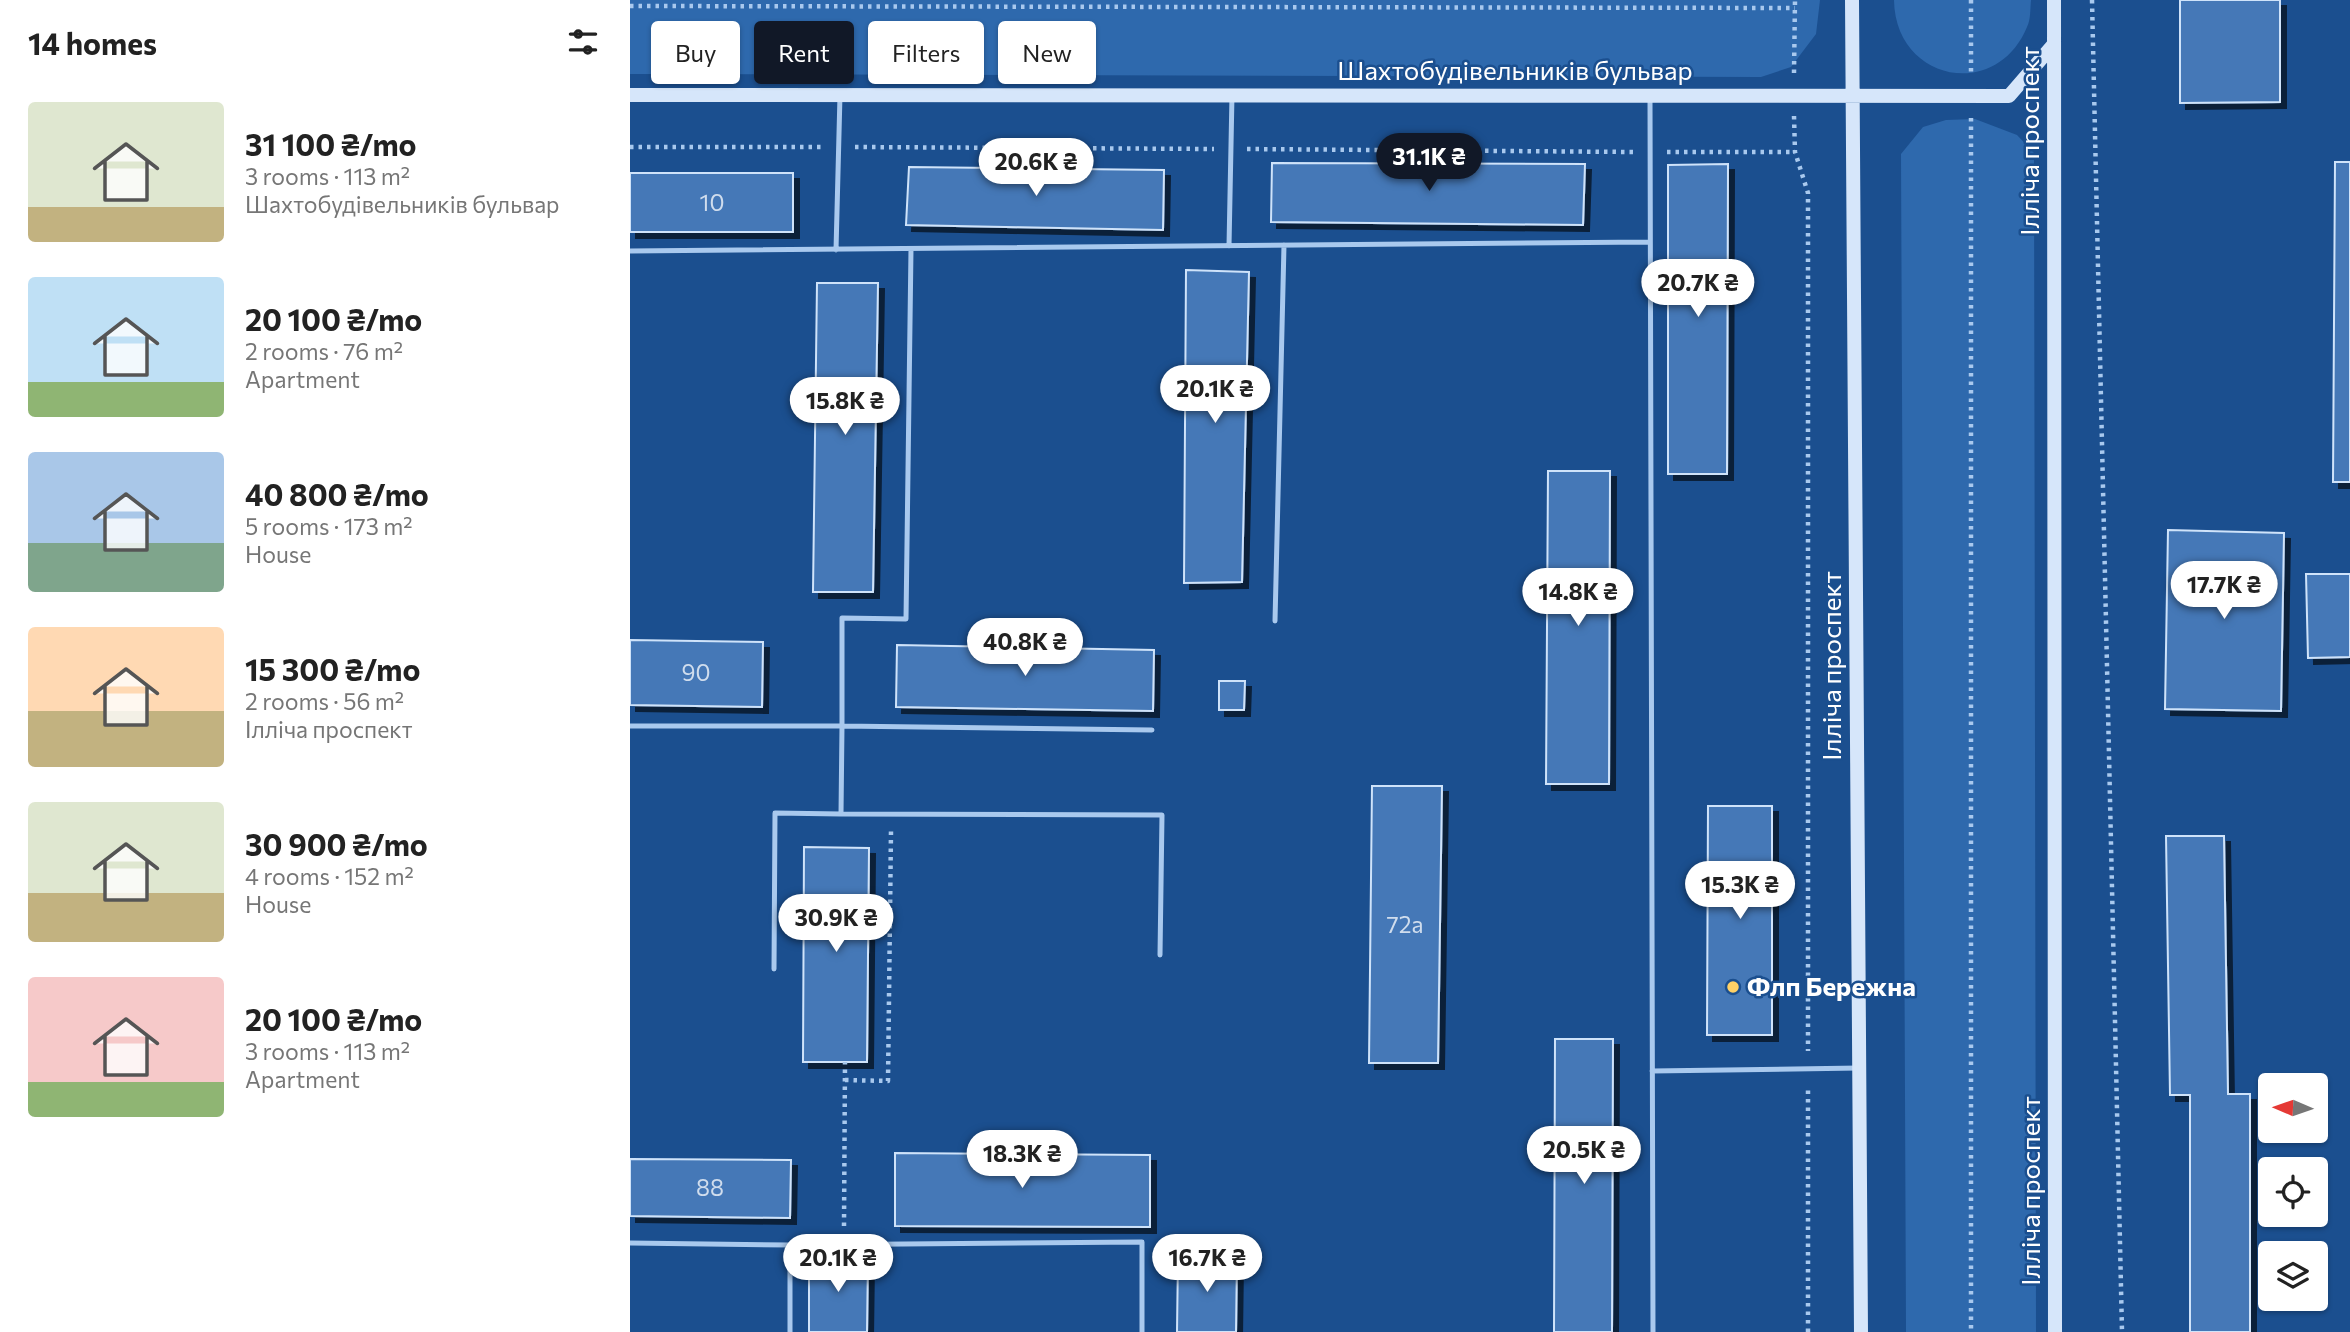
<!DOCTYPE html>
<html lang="en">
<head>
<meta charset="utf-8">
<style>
	body { margin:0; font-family:Commissioner,sans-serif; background:#f2f2f2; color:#222; height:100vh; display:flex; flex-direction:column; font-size:26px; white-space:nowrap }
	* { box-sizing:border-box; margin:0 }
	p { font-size:23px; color:#767676 }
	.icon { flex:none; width:38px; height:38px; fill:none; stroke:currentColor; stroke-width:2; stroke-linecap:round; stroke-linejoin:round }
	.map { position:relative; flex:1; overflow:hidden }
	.details { display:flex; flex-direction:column; background:#fff; width:630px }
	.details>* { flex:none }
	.guide { position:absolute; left:21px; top:21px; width:665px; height:63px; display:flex; gap:14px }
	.needle { width:46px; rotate:272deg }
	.controls { position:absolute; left:1628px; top:1073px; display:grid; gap:14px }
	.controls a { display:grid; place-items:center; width:70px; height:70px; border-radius:7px; background:#fff; box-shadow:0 2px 5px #0004; font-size:35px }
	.price { position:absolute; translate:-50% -60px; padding:0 16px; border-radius:24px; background:#fff; color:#222; font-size:23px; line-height:46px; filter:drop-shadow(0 2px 4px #0008) }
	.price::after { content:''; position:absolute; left:50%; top:42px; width:21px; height:16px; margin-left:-10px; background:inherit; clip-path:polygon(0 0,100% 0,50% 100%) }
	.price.current { background:#111827; color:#fff }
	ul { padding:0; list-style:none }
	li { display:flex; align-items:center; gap:21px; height:175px; padding:0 28px }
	li span { display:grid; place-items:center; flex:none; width:196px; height:140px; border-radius:7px; color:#555 }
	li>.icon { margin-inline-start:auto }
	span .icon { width:84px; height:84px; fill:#fffc; stroke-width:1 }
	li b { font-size:30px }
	h2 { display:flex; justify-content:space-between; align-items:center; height:84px; padding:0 28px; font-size:30px }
	.chip { padding:0 24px; border-radius:7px; background:#fff; box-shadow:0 2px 5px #0004; font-size:24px; line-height:63px }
	.chip.current { background:#111827; color:#fff }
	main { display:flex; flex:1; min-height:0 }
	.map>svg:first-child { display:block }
</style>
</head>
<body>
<main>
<section class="details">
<h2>14 homes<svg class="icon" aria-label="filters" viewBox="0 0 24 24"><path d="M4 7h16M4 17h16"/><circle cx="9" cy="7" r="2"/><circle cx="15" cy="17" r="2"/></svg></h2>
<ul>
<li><span style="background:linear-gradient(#dfe7d0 75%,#c2b280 0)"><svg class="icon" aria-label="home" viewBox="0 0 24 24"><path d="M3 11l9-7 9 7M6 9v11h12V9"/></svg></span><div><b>31 100 ₴/mo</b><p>3 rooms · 113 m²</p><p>Шахтобудівельників бульвар</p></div></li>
<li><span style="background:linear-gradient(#bfe0f5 75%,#8fb573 0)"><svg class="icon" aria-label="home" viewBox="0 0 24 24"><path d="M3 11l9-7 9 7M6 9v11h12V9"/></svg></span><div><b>20 100 ₴/mo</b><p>2 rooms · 76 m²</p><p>Apartment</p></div></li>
<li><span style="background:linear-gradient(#a9c7e8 65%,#7fa58c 0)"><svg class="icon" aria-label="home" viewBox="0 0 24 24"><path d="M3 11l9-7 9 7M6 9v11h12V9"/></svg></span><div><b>40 800 ₴/mo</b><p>5 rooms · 173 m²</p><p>House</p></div></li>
<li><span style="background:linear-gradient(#ffd9b3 60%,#c2b280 0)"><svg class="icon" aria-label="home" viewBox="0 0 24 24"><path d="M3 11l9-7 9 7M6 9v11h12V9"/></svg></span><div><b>15 300 ₴/mo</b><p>2 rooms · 56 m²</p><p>Ілліча проспект</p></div></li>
<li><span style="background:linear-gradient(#dfe7d0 65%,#c2b280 0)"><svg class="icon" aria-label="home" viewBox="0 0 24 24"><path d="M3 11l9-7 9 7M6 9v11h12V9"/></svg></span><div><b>30 900 ₴/mo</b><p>4 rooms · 152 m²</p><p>House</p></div></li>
<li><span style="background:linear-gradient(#f6c9c9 75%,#8fb573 0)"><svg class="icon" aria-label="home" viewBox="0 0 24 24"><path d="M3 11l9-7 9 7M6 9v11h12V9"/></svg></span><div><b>20 100 ₴/mo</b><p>3 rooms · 113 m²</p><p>Apartment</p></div></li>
</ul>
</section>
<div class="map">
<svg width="1720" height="1332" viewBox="0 0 1720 1332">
	<defs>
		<filter id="shadow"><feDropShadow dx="6" dy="6" stdDeviation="0" flood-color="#0009"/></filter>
	</defs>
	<rect width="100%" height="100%" fill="#1b4f8f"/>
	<path fill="#2e69ad" d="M0,0H1190L1186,34L1161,67L1131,77L0,74Z
		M1264,0H1401C1400,9 1401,19 1397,27C1366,102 1265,81 1264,0Z
		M1345,119L1387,135L1404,153L1406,1332H1276L1271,154L1293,127L1316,120Z"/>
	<path fill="#4478b7" stroke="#cfe3fa" stroke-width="2" filter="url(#shadow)" d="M1550,0H1650V102L1550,103Z
		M1705,162H1720V482H1703Z
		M642,163L955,164L953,225L641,222Z
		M1098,164L1097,474H1038V165Z
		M279,167L534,170L533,230L276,225Z
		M0,173H163V232H0Z
		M556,270L619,272L612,582L554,583Z
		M187,283H248L243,592H183Z
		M918,471H980L979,784H916Z
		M1538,530L1654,533L1651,711L1535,709Z
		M1676,574H1720V657L1678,658Z
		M0,640L133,642L132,707L0,705Z
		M267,645L524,650L523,711L266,707Z
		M589,681H615L614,710H589Z
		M742,786H812L808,1063H739Z
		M1078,806H1142V1035H1077Z
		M1536,836H1594L1598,1094H1620V1332H1560V1095H1540Z
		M174,847L239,848L237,1062H173Z
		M925,1039H983L982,1332H924Z
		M265,1153L520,1155V1227L265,1226Z
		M0,1159L161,1160L160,1218L0,1216Z
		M548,1256L607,1257L606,1332H547Z
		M179,1257H238L237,1332H179Z"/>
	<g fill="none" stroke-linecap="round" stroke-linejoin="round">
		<path stroke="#a9c9ee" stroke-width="4.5" stroke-dasharray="3.5 5" stroke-linecap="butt" d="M1341,0V75
			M1462,0L1492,1332
			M0,6L1165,8
			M1164,73L1165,0
			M1164,116L1165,152L1178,193V1051
			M1341,118V1332
			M0,147H192
			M225,147L584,149
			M617,149L1004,152
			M1037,152H1165
			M215,1080L258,1081L261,831
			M214,1226L215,1062
			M1178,1332V1087"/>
		<path stroke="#a9c9ee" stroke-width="5" d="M1020,99L1023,1332
			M599,246L602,95
			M206,250L210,95
			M0,251L1020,242
			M645,621L654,245
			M0,726H212V618L276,619L281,249
			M211,814L532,815L530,955
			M144,969L145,813L211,814L212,726L522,730
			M1022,1071L1229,1068
			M0,1243L160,1245L512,1242V1332
			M160,1245V1332"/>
		<path stroke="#d6e6fa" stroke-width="14" d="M1222,0L1231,1332
			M1424,0L1425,1332
			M0,95L1379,96L1424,44"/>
	</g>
	<circle fill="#ffd166" stroke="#1b4f8f" stroke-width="2.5" cx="1103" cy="987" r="7"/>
	<g text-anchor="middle" stroke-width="5" stroke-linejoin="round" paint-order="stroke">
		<g font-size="23" fill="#d0dded">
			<text x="82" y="211">10</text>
			<text x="66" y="681">90</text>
			<text x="775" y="933">72а</text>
			<text x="80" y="1196">88</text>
		</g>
		<g font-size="26" fill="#fff" stroke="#1b4f8f">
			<text x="885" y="80">Шахтобудівельників бульвар</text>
			<text transform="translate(1400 141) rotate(-90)" y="9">Ілліча проспект</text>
			<text transform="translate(1202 666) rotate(-90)" y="9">Ілліча проспект</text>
			<text transform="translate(1401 1191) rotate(-90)" y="9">Ілліча проспект</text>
		</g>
		<g font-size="26" font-weight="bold" fill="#fff" stroke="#1b4f8f" text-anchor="start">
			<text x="1117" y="996">Флп Бережна</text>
		</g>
	</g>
</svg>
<div class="controls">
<a><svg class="needle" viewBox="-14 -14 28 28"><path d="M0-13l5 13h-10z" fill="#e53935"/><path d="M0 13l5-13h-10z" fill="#767676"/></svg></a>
<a><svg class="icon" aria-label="locate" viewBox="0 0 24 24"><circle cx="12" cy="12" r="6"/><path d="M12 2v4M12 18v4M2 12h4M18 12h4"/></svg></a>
<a><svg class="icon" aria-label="layers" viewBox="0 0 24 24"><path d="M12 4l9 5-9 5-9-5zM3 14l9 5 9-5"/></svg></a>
</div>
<b class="price current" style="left:799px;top:193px">31.1K ₴</b>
<b class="price" style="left:406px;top:198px">20.6K ₴</b>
<b class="price" style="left:1068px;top:319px">20.7K ₴</b>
<b class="price" style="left:585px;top:425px">20.1K ₴</b>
<b class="price" style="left:215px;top:437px">15.8K ₴</b>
<b class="price" style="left:1594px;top:621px">17.7K ₴</b>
<b class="price" style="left:948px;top:628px">14.8K ₴</b>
<b class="price" style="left:395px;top:678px">40.8K ₴</b>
<b class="price" style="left:1110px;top:921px">15.3K ₴</b>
<b class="price" style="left:206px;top:954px">30.9K ₴</b>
<b class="price" style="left:954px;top:1186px">20.5K ₴</b>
<b class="price" style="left:392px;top:1190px">18.3K ₴</b>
<b class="price" style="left:208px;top:1294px">20.1K ₴</b>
<b class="price" style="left:577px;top:1294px">16.7K ₴</b>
<div class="guide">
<a class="chip">Buy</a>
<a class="chip current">Rent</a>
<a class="chip">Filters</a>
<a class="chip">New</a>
</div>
</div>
</main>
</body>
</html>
